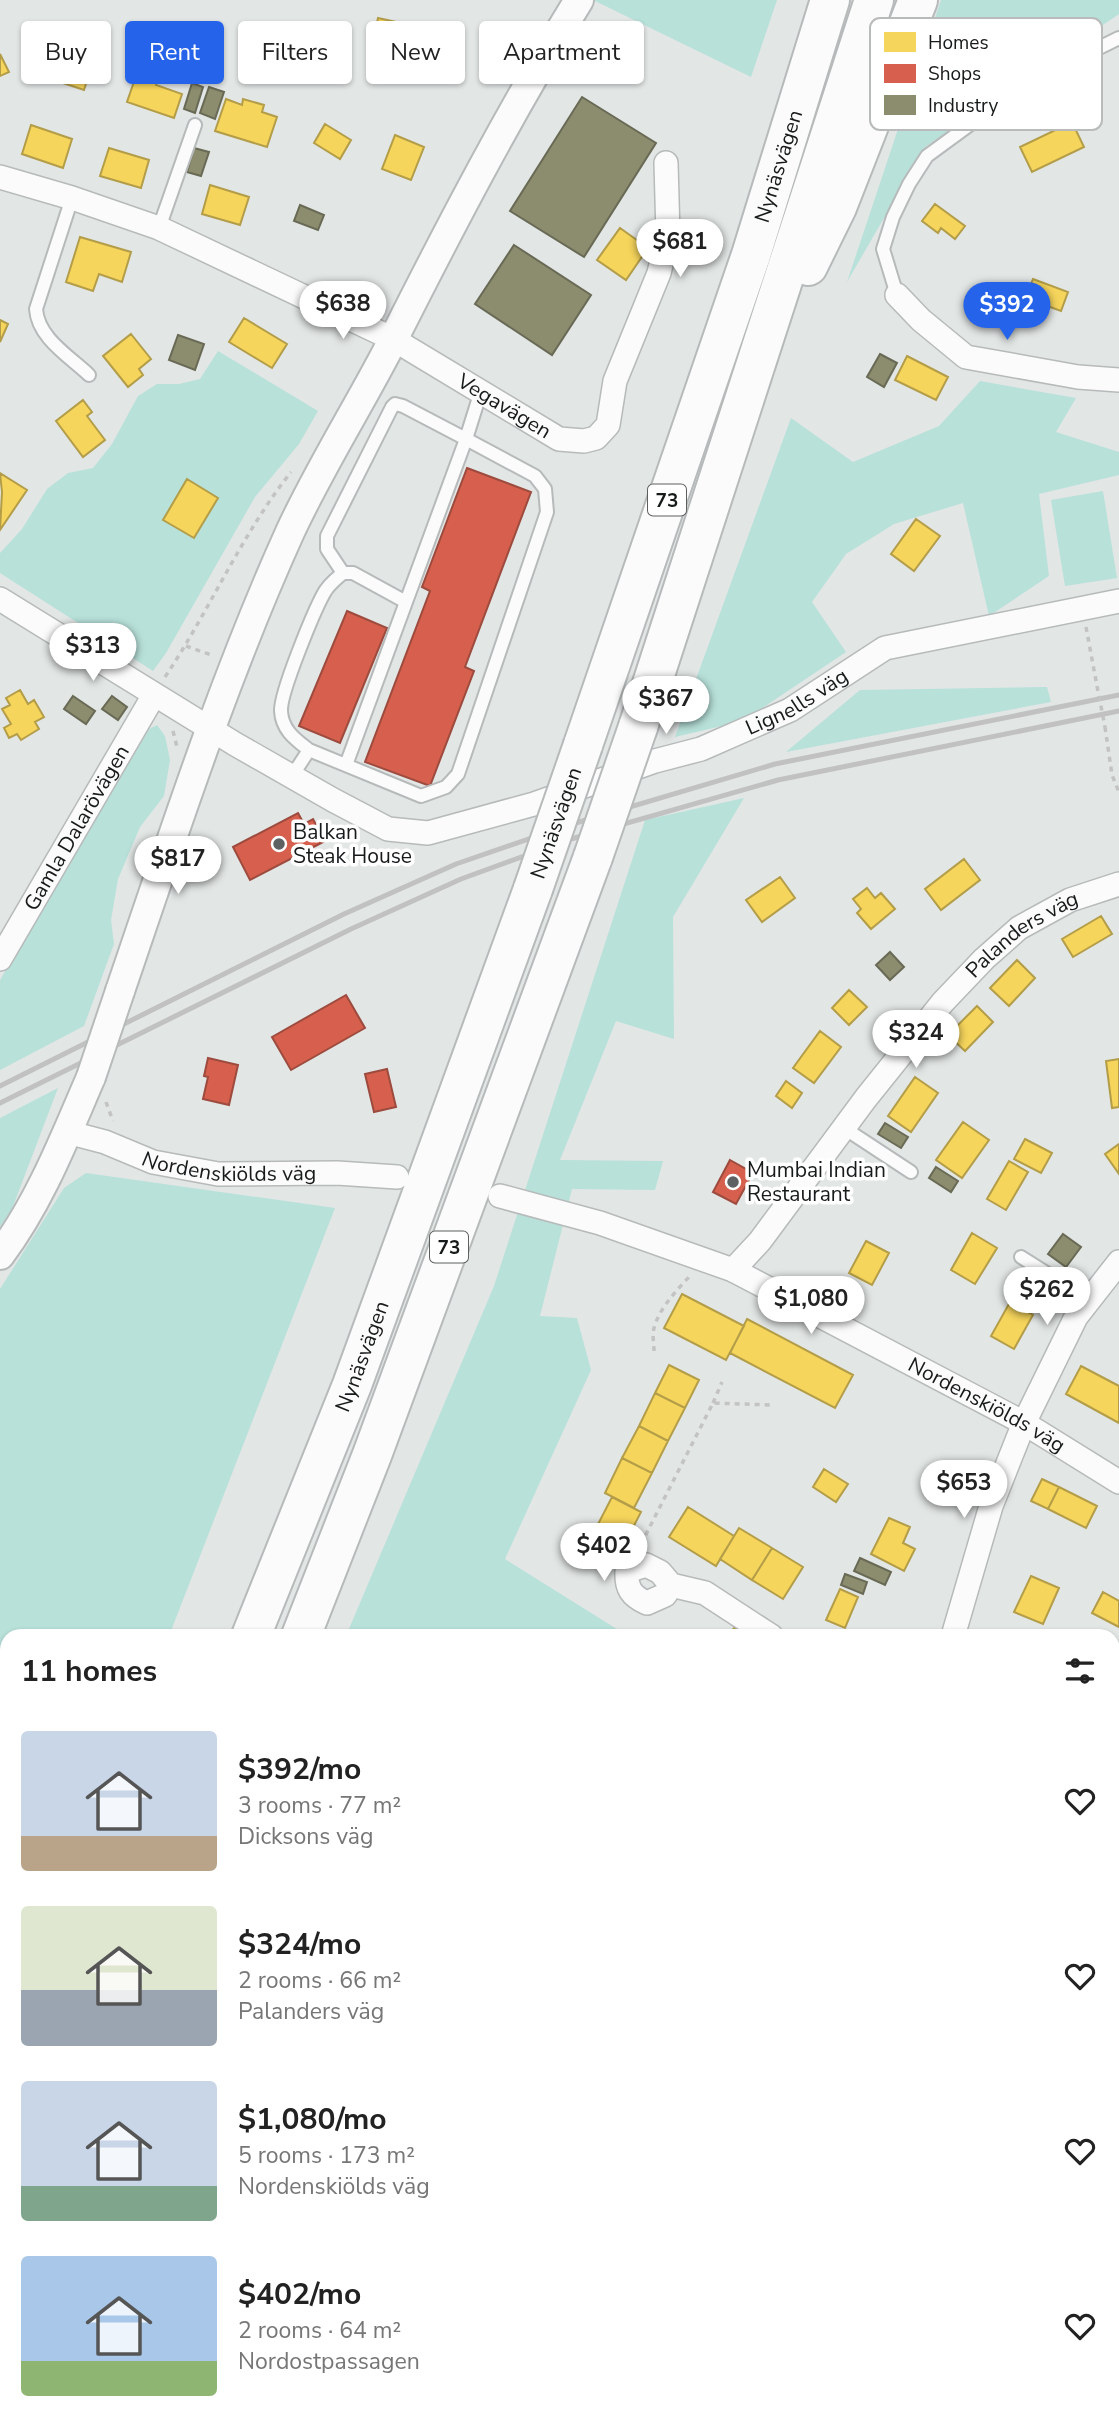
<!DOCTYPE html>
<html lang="en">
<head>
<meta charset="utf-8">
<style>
	body { margin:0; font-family:"Nunito Sans",sans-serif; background:#f2f2f2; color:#222; height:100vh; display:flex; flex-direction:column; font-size:26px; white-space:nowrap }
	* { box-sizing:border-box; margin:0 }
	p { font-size:23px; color:#767676 }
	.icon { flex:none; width:38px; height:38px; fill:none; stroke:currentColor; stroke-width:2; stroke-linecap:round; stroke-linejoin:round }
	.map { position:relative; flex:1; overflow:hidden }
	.sheet { position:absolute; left:0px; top:1629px; width:1120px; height:800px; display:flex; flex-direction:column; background:#fff; border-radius:21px 21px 0 0; box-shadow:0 2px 5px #0004 }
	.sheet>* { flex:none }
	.banner { position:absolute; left:21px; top:21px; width:700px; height:63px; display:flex; gap:14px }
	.price { position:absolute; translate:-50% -60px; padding:0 16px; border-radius:24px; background:#fff; color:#222; font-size:23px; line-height:46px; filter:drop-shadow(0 2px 4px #0008) }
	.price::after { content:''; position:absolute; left:50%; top:42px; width:21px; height:16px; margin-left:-10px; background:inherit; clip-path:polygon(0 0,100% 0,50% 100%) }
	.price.selected { background:#2563eb; color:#fff }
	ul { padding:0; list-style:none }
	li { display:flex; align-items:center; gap:21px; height:175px; padding:0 21px }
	li span { display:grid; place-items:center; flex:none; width:196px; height:140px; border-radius:7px; color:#555 }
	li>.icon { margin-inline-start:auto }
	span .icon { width:84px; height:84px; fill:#fffc; stroke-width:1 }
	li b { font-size:30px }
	h2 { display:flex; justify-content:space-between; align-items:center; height:84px; padding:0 21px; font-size:30px }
	.chip { padding:0 24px; border-radius:7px; background:#fff; box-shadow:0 2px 5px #0004; font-size:24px; line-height:63px }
	.chip.selected { background:#2563eb; color:#fff }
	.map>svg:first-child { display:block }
</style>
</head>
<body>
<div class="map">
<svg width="1119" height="2428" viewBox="0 0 1119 2428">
	<rect width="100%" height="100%" fill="#e2e6e5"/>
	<path fill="#b8e1da" d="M593,0H777L751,77Z
		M941,0H1119V14L925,147L847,282Z
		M218,351L318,411L299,444L255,497L166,653L153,671L0,573V553L22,529L47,489L68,473L93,468L112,444L138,396L157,384H179L200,379Z
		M980,381L1076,398L1056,432L1119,452V475L1039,494L1049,576L989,616L963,503L894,524L846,554L812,602L846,652L743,721L675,737L791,418L853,462L939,426Z
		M1103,491L1117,578L1065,586L1051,500Z
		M1047,687L1051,702L786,752L860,690Z
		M157,725L165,736L170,760L164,796L140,827L118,879L111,920L114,944L84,1026L0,1070V980L149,729Z
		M744,798L673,917L674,1039L616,1021L560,1160L663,1161L655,1190L572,1189L540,1316L577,1318L591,1370L505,1559L628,1636H346L494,1286L645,820Z
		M58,1088L12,1209L0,1227V1118Z
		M86,1173L335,1208L169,1636H7V2051L0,2069V1289L64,1188Z
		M1119,2189V2310H1113V2193Z
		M7,2386V2422H130L129,2428H0V2400Z
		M414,2422H475L480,2428H413Z
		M555,2422H608L606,2428H543Z
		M750,2422H921V2428H747Z"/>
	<path fill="#f6d55c" stroke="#b39d48" stroke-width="2" d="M378,18L410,25L399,71L368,64Z
		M53,50L93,62L84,90L45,77Z
		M0,54L9,72L0,76Z
		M137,73L158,79L156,85L182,94L174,118L127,102Z
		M226,99L242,105L243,99L264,105L262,112L277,117L267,147L215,131Z
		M1072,122L1084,147L1032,172L1020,147Z
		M325,124L351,140L340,159L314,143Z
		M31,125L72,139L63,168L22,154Z
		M395,135L424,147L411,180L382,169Z
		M109,148L149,160L141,188L100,176Z
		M210,185L249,197L240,225L202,214Z
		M935,204L965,226L955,239L941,228L938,233L922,221Z
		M620,228L648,248L626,280L597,260Z
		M80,237L131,252L122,282L99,274L93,291L66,282Z
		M1033,279L1068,292L1061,311L1025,298Z
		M244,318L287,344L272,368L229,342Z
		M0,320L8,324L0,342Z
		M131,334L151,359L139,369L143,375L128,387L103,356Z
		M907,356L948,377L936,400L895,380Z
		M83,400L92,412L87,416L105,440L83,457L56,421Z
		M0,473L27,490L0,530L2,492Z
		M187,479L218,498L194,538L163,520Z
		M916,519L940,536L914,571L891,554Z
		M20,690L28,704L34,700L44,717L35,722L39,729L21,740L17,734L9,738L4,728L11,724L2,709L10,705L6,698Z
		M964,859L980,880L941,910L925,889Z
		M780,877L795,898L762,922L746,900Z
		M867,888L875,898L881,893L895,909L871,929L857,913L861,909L853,899Z
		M1101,916L1112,934L1073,957L1062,939Z
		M1017,960L1035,978L1009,1006L990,988Z
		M849,990L867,1007L849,1025L832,1008Z
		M977,1006L993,1022L965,1051L948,1035Z
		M820,1031L841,1047L814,1083L793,1068Z
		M1119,1059V1107L1112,1108L1106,1061Z
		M915,1077L938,1093L911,1132L888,1116Z
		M786,1081L802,1093L792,1108L776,1096Z
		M963,1122L989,1140L962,1178L936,1160Z
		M1025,1139L1052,1153L1041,1173L1014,1159Z
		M1119,1144V1174L1105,1154Z
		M1009,1161L1028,1172L1006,1210L987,1199Z
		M972,1233L997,1248L975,1284L951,1270Z
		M866,1241L889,1253L872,1285L849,1273Z
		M682,1294L744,1326L726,1360L664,1328Z
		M1010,1302L1033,1315L1014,1349L991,1336Z
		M747,1319L853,1375L835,1408L730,1353Z
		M669,1365L699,1380L685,1408L655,1393Z
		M1081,1366L1119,1386V1423L1066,1394Z
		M655,1393L685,1408L668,1441L639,1426Z
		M639,1426L668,1441L652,1473L622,1458Z
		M622,1458L652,1473L634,1508L605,1493Z
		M824,1469L848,1484L836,1502L813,1487Z
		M1042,1479L1059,1487L1048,1509L1031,1501Z
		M1059,1487L1097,1506L1086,1528L1048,1509Z
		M612,1497L641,1512L624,1545L595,1530Z
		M688,1507L734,1536L716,1566L669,1537Z
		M889,1518L910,1527L903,1543L915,1549L904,1571L871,1554Z
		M739,1528L772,1548L752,1580L720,1559Z
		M772,1548L803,1567L783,1599L752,1580Z
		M1031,1576L1059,1588L1043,1624L1014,1612Z
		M840,1589L858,1597L845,1628L826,1620Z
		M1103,1592L1119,1601V1627L1092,1613Z
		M734,1628L747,1636H728Z
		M1113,1750L1119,1754V1774L1113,1771Z
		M1119,1913V1938L1113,1934V1922Z
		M1005,2422H1053L1052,2428H1007Z"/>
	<path fill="#d6604d" stroke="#9d4b3e" stroke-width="2" d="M467,468L531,492L465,667L474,671L430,786L365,762L430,591L422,587Z
		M347,611L387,628L340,743L299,726Z
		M298,813L304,824L313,819L325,841L250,880L233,847Z
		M346,995L365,1028L291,1070L272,1037Z
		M208,1058L238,1065L229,1105L203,1099L208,1077L204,1076Z
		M387,1069L396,1107L374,1112L365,1074Z
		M730,1160L753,1173L736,1204L713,1192Z"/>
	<path fill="#8c8c6e" stroke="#696a55" stroke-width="2" d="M192,83L203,87L195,113L184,109Z
		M209,87L224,92L215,119L200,113Z
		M582,97L656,143L584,257L510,211Z
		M194,148L209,152L201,176L187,172Z
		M300,205L324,215L318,230L294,221Z
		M514,245L591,295L552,355L475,304Z
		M178,335L204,344L195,370L169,360Z
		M880,354L897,363L884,387L867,377Z
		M73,696L95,711L86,724L64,709Z
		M112,696L127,707L118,720L102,709Z
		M890,952L904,967L890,980L876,965Z
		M885,1123L908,1137L901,1148L878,1134Z
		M936,1167L958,1181L951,1192L929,1178Z
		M1063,1234L1081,1247L1066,1267L1048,1254Z
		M860,1558L891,1572L885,1585L854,1571Z
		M845,1574L867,1582L863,1594L841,1585Z"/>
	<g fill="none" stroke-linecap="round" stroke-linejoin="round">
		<defs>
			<path id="service" d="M72,198L36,309C38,338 69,356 89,375
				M159,228L195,125
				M897,295L883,249L893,217L909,184L927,156L998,104L1044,75L1119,38
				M343,573L327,549V536L392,407L395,404L403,406L466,439L346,765
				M309,750C295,739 282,730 281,711C280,693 314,611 324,593C329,584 336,579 343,573H353L406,602
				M292,776L309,750L421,796L446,787L458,774L547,512L545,489L535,476L466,439L481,391
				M844,1128L911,1172
				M1021,1257L1089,1300"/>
			<g id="minor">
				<path id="s1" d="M0,177L72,198L159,228L393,339L559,439L584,441L596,438L608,425L615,381L659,273L668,235L666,163"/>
				<path d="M897,295L921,320L966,357L1078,377L1119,380"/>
				<path id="s2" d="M0,599L235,744L333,800L388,829L428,833L534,804L655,761L701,749L790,710L885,648L1119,601"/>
				<path id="s3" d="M0,959L154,695"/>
				<path id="s4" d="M67,1132L105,1142L153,1162L218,1174L337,1173L397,1177"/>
				<path id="s5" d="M500,1196L600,1223L733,1270L1024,1423L1119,1482"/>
				<path id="s6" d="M733,1270L760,1241L866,1098L943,1002L984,959L1019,928L1070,900L1119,884"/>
				<path d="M671,1585L665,1595L647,1603C631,1596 626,1588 627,1571L646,1565L660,1572L671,1585L705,1593L771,1636"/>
				<path d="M953,1636L991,1506L1024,1423L1076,1317L1119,1262"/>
				<path d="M1113,1831L1119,1834"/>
			</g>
			<path id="tertiary" d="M120,991C173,836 223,680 290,532C321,465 361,403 394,338C452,223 511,110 579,0
				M0,1255C40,1202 65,1137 91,1077"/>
			<g id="motorway">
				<path d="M808,266L837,207L918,0"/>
				<path d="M638,727L874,0"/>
				<path id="s7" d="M583,745L751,255L830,0"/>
				<path id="s8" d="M251,1636L352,1385L533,889"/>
				<path d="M301,1636L372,1455L593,857"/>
				<path d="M0,2209L7,2194"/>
				<path d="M0,2330L7,2316"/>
			</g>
		</defs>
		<use href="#service" stroke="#b7baba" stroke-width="16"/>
		<use href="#minor" stroke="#b7baba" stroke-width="26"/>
		<use href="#tertiary" stroke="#b7baba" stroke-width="32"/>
		<use href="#motorway" stroke="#b7baba" stroke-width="42"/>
		<path stroke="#c2c3c2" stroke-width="3.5" stroke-dasharray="5 5" stroke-linecap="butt" d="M1086,627L1097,686
			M186,646L214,656
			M165,677C210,610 241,535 291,472
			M1105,727L1112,775L1119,792
			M173,731L177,747
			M106,1102L113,1121
			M654,1351C654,1344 652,1335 654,1328C659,1309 676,1291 689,1277
			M713,1403L722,1382
			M641,1544L713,1403L773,1405
			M1113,2141L1119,2137
			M136,2428V2422
			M224,2428L228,2422
			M938,2428L939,2422"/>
		<use href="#service" stroke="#fbfbfb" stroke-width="12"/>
		<use href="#minor" stroke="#fbfbfb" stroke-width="23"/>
		<use href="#tertiary" stroke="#fbfbfb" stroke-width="28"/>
		<use href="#motorway" stroke="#fbfbfb" stroke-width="38"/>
		<path stroke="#c0c1c0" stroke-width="5" d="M0,1086L344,914L456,864L569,825L775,764L1119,695
			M0,1103L351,929L461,879L571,839L778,780L1119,711"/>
		<defs>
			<path id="tertiary-bridge" d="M91,1077L120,991"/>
			<g id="motorway-bridge">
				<path d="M593,857L638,727"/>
				<path id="s9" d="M533,889L583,745"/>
			</g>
		</defs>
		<use href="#tertiary-bridge" stroke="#b7baba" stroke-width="32" stroke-linecap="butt"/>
		<use href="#motorway-bridge" stroke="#b7baba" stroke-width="42" stroke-linecap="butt"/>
		<path stroke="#c2c3c2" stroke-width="3.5" stroke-dasharray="5 5" stroke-linecap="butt" d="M1097,686L1105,727"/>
		<use href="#tertiary-bridge" stroke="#fbfbfb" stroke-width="28"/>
		<use href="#motorway-bridge" stroke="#fbfbfb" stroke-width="38"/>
	</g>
	<g fill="#5e6161" stroke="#fff" stroke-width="2.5">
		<circle cx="279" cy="844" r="7"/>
		<circle cx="733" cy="1182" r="7"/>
	</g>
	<g text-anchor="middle" stroke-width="7" stroke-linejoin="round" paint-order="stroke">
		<g fill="#fff" stroke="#5d5f5f" stroke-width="2">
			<rect x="648" y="484.5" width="38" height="31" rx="5"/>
			<rect x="430" y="1231.5" width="38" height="31" rx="5"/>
		</g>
		<g font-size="19" font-weight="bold" fill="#171a1a">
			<text x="667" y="507">73</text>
			<text x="449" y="1254">73</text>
		</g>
		<g font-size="21" fill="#171a1a" stroke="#fff">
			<text dy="7" stroke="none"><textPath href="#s7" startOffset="611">Nynäsvägen</textPath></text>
			<text dy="7" stroke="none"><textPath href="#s1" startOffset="556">Vegavägen</textPath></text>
			<text dy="7" stroke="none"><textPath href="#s2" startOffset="884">Lignells väg</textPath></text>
			<text dy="7" stroke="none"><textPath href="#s9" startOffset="70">Nynäsvägen</textPath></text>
			<text dy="7" stroke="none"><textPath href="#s3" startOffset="152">Gamla Dalarövägen</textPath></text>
			<text dy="7" stroke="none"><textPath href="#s6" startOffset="446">Palanders väg</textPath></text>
			<text dy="7" stroke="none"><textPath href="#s4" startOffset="168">Nordenskiölds väg</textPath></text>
			<text dy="7" stroke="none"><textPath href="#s8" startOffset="301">Nynäsvägen</textPath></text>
			<text dy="7" stroke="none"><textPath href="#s5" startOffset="532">Nordenskiölds väg</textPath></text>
		</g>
		<g font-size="21" fill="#171a1a" stroke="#fff" text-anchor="start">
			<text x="293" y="839">Balkan<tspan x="293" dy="24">Steak House</tspan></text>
			<text x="747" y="1177">Mumbai Indian<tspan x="747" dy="24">Restaurant</tspan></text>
		</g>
	</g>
	<rect x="870" y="18" width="232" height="112" rx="10" fill="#fff" stroke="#b9baba" stroke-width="2"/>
	<rect x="884" y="32" width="32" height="20" fill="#f6d55c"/>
	<rect x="884" y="64" width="32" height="19" fill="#d6604d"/>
	<rect x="884" y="95" width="32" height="20" fill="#8c8c6e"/>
	<g font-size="19" fill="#171a1a">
		<text x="928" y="49">Homes</text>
		<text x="928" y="80">Shops</text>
		<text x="928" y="112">Industry</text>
	</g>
</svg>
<b class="price" style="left:680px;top:279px">$681</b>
<b class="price" style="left:343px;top:341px">$638</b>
<b class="price selected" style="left:1007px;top:342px">$392</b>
<b class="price" style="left:93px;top:683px">$313</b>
<b class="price" style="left:666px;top:736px">$367</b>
<b class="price" style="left:178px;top:896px">$817</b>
<b class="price" style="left:916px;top:1070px">$324</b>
<b class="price" style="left:1047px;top:1327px">$262</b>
<b class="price" style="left:811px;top:1336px">$1,080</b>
<b class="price" style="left:964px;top:1520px">$653</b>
<b class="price" style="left:604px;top:1583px">$402</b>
<div class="banner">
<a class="chip">Buy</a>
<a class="chip selected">Rent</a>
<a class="chip">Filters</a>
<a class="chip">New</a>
<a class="chip">Apartment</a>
</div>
<section class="sheet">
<h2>11 homes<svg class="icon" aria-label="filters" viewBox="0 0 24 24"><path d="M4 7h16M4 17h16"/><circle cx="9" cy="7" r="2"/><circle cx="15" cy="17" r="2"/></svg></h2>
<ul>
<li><span style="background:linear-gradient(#c9d6e8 75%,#b9a48a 0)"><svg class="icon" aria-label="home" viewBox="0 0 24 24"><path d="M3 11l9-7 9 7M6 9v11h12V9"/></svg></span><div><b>$392/mo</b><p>3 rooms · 77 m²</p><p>Dicksons väg</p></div><svg class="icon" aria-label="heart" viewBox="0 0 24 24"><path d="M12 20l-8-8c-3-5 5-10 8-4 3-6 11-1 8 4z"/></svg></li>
<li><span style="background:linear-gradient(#dfe7d0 60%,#9aa5b1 0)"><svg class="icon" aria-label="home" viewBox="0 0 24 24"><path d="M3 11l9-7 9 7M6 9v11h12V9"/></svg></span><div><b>$324/mo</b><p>2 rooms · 66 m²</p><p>Palanders väg</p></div><svg class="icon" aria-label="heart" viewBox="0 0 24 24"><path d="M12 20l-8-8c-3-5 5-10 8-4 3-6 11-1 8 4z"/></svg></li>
<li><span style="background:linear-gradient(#c9d6e8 75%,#7fa58c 0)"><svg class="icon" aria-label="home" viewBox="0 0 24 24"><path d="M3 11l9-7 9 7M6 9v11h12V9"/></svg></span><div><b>$1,080/mo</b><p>5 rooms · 173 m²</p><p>Nordenskiölds väg</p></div><svg class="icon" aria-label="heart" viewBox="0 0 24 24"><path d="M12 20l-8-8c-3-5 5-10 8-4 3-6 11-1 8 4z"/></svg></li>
<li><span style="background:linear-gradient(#a9c7e8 75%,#8fb573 0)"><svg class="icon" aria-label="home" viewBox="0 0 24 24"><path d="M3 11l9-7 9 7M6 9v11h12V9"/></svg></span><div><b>$402/mo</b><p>2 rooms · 64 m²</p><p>Nordostpassagen</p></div><svg class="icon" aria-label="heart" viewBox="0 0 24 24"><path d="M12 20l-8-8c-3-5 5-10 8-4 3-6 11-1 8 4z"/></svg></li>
</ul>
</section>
</div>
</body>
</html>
